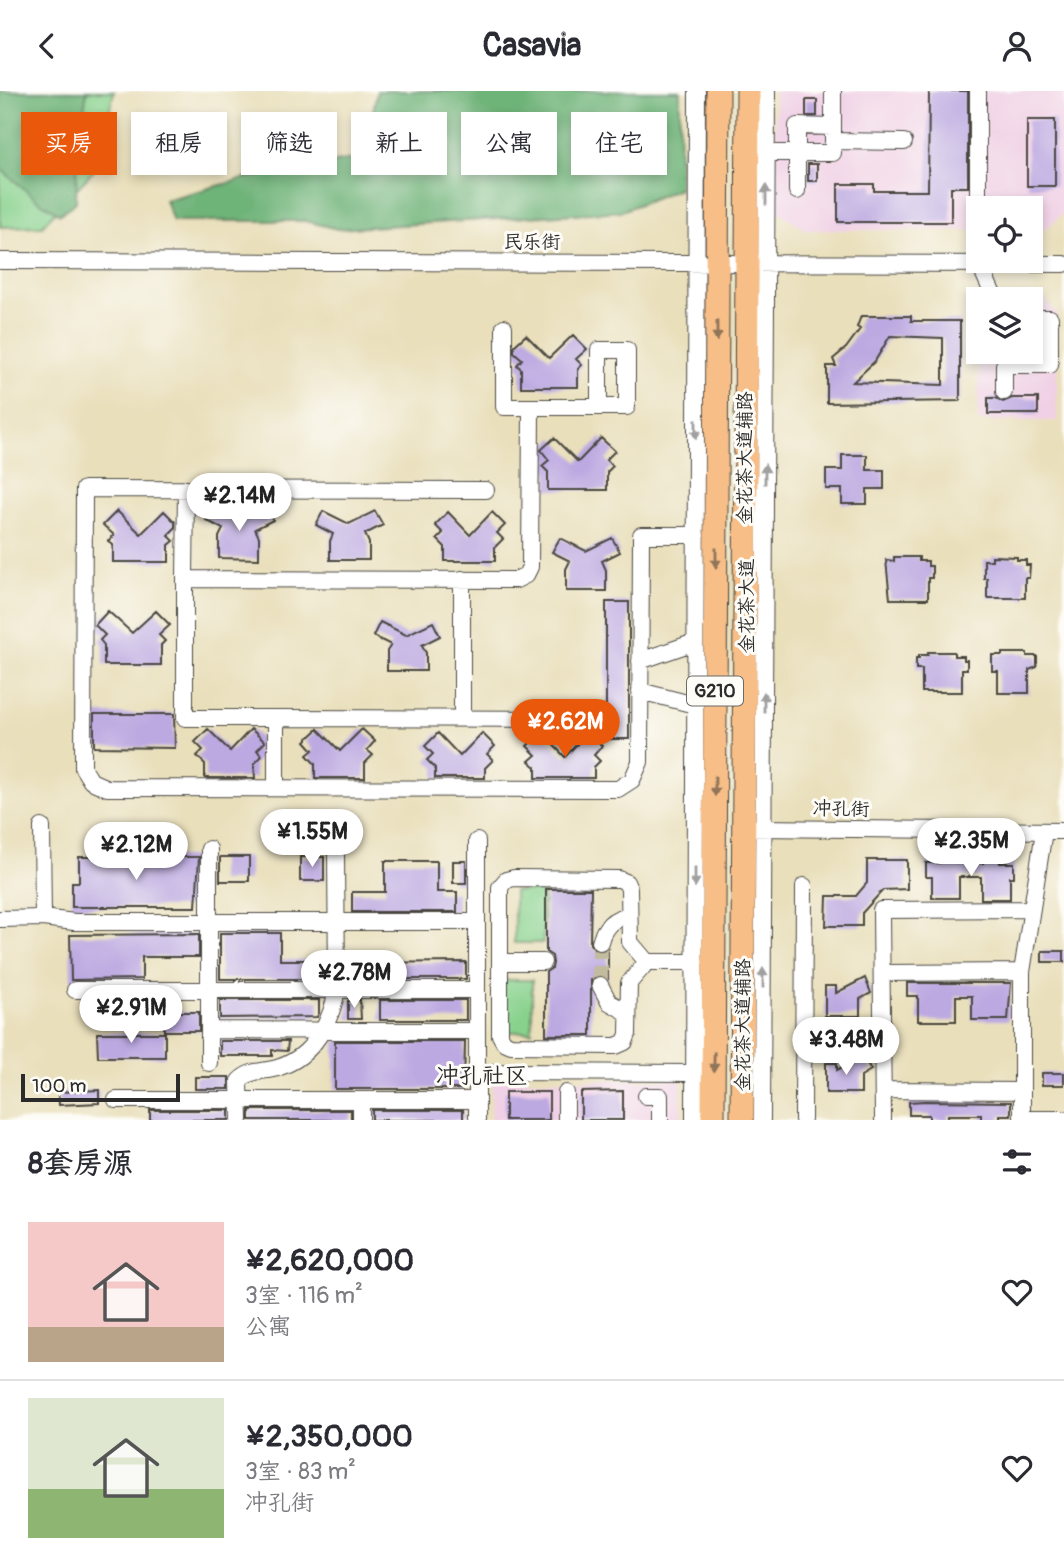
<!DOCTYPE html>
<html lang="zh">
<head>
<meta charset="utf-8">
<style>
	body { margin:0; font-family:Pangolin,"LXGW WenKai TC",sans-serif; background:#f2f2f3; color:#2b2b33; height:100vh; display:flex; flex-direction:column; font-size:26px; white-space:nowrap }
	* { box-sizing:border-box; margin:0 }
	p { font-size:23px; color:#7c7c81 }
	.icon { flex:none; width:38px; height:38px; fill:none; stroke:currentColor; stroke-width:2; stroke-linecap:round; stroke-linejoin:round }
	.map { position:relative; height:1029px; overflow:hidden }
	.details { display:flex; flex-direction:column; background:#fff; flex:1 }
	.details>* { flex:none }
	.banner { position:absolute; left:21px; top:21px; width:700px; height:63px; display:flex; gap:14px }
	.controls { position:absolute; left:966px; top:105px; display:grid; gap:14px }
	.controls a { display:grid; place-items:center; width:77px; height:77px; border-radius:0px; background:#fff; box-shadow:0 4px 10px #0003; font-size:35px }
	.scale { position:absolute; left:21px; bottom:18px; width:159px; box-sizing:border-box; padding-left:7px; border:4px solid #2b2b2b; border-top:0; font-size:19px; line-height:24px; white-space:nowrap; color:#2b2b2b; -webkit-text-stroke:5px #fdfcf7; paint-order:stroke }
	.price { position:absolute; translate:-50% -60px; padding:0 16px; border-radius:24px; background:#fff; color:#222; font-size:23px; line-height:46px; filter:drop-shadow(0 2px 4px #0008) }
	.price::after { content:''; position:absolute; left:50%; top:42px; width:21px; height:16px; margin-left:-10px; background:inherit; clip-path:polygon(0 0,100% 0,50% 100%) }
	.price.on { background:#ea580c; color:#fff }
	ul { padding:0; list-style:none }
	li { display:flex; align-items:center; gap:21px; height:175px; padding:0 28px }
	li+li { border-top:2px solid #e1e1e2 }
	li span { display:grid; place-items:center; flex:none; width:196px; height:140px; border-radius:0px; color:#555 }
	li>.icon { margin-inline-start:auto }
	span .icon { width:84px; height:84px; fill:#fffc; stroke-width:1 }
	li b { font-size:30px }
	h2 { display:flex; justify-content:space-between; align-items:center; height:84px; padding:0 28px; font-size:30px }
	.tag { padding:0 24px; border-radius:0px; background:#fff; box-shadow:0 4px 10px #0003; font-size:24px; line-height:63px }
	.tag.on { background:#ea580c; color:#fff }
	header { display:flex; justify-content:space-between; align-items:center; height:91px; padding:0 28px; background:#fff; font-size:32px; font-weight:700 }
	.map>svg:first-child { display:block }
</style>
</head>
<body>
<header><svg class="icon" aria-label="back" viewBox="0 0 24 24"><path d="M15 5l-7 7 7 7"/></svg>Casavia<svg class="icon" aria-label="person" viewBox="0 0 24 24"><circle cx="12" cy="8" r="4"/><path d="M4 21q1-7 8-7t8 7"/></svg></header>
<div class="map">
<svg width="1064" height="1029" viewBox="0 0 1064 1029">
	<rect width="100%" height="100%" fill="#fdfcf7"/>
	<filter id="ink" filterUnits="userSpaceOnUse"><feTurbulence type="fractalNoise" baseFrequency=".0143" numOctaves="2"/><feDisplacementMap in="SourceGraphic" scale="14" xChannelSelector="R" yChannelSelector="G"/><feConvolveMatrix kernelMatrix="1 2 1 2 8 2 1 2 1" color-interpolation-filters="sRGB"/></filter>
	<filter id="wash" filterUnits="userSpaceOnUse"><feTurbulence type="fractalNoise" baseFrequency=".00686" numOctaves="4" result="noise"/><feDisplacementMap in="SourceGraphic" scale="28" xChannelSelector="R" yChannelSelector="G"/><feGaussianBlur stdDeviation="1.57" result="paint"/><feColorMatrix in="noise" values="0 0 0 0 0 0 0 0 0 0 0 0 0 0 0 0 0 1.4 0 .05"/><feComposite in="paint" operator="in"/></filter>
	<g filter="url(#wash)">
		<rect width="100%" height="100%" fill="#e9dfbb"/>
		<path fill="#f0d0e5" d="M775,0H1064V121L1046,138L1031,139V117H978V139H806L775,118Z
			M979,205H1042L1057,223V330H978L979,261H1031V208H979Z
			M492,989H681V1029H491Z"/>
		<path fill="#88d18d" stroke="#5a7e5c" stroke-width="2" d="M0,0H114L97,76L42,135L0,136Z
			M514,800H543V852H514Z
			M503,889H532V941H503Z"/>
		<path fill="#6eb378" stroke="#4c6f52" stroke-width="2" d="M0,0H87L77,64L76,111L60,123L37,109L0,77Z
			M377,0H680L679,97L622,120L337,138L305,130H173L165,109L247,87L364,66Z"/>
		<g id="blocks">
			<path fill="#bca9e1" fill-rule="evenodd" d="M929,0H968V96H951V131H838V93H874V100H928Z
				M806,9H817V25H806Z
				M1027,29H1055V95H1027Z
				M808,73H817V90H808Z
				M861,225H911V230H960V310L827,312V275H836L833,268L846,257L860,238L857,236ZM890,245L943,247V294L853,291L875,270Z
				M1031,237H1040V263H1031Z
				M526,244L549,267L573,244L587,258L576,268L582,274L578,278V296H521V278L517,274L522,268L514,261V255Z
				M988,307H996L1003,311L1012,307H1038V323H988Z
				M554,347L578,371L601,347L615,360L606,369L613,375L607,381V399H548V381L542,375L549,369L541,359Z
				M842,364H867V379H884V398H867V413H842V398H826V379H842Z
				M213,414L239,428L265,414L273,429L255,438L259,446V468L219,467V446L223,438L206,429Z
				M117,420L141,443L164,420L175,431V437L168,444L174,450L169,454V471H113V454L108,450L114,444L103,434Z
				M323,420L349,433L375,420L383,434L365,443L369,452V469H330V450L333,443L316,434Z
				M448,421L470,444L492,421L505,434L497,442L503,448L495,456V470H445V456L437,448L443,442L435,434Z
				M560,447L586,460L612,447L620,461L602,470L606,479V500H566V478L570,470L552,461Z
				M992,465L1017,466V469H1026V474H1030L1029,487H1025V507H987V487H984V469H992Z
				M894,466H919V470H928V475H932V487H928V508H890L886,469L894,470Z
				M606,511H629V648H606Z
				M108,520L132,542L156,520L170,534L159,544L165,550L161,554V574H104V554L100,549L105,544L95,534Z
				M380,531L406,544L433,531L440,545L422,554L426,562V580H387V560L391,554L373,545Z
				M928,561H954V565H964V569H967V578H962V601H922V578H916V567H919V564H928Z
				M1002,562H1027V565H1037V576L1029,579V602H998V580H992V564H1002Z
				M94,623H174L175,657L94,656Z
				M208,638L230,660L251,638L265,651L257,659L262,665L254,673L255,687H205V673L197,665L203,659L195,651Z
				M318,638L340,660L362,638L375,650L367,659L373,664L365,672V687H315V673L307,664L313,659L305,650Z
				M541,641L565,666L588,641L602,655L594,664L600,670L594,676V687H536V676L529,670L536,664L527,655Z
				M438,642L460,665L482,642L495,655L487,663L493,669L485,677V687H435V677L427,669L433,663L425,655Z
				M79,766H199L196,816H72V791H79Z
				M220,766H249V790H220Z
				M300,766H324V790H300Z
				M940,768H956V772H983V768H1000V772H1014V786H1010V808H981V786H959V807H932V786H926V772H940Z
				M867,769H907V798L883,799L862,822V835H826L827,805H856L867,792Z
				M385,770H437V801H457V821H352V801H385Z
				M453,770H466V792H453Z
				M546,798H591L590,853L598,861L608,857V888L600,884L591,889V944H546V881L552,877L553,872L552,865L546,861Z
				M220,842H280V869H322V888H220Z
				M199,843V866H142V888L71,889L70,844Z
				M1042,860H1064V871H1042Z
				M466,871V888H348V872Z
				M865,887L871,902L860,908V925H825V895H836V902Z
				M907,892H1011L1008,929H972V905H956V930H918V905H907Z
				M220,909H319V922L317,926L220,927Z
				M360,909L361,928H348V910Z
				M380,909H466V929H380Z
				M164,921H199V940H164Z
				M97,942H165V966H98Z
				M220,950H288L287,960L272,959V965H220Z
				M335,950H465L464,998H335Z
				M863,965L871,979L861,985V1002H826V972H837V979Z
				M1042,982H1064V994H1042Z
				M195,986H229V998H195Z
				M99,999V1012L59,1014L58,1001Z
				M623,1000V1029H581V1001Z
				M505,1001H549V1029H505Z
				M925,1010L1011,1011V1024H1000V1029H981V1024H948V1029H929V1024H909V1011Z
				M150,1019H229V1029H150Z
				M250,1019H351V1029H250Z
				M372,1019H463V1029H372Z"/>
		</g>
	</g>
	<g filter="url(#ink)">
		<use href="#blocks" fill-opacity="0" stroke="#484641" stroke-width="2"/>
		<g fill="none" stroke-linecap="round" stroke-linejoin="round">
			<path stroke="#c3bb9e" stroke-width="16" stroke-dasharray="16 8" stroke-linecap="butt" d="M600,851V894"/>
			<defs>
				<path id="minor" d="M833,50L904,51
					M758,62H833V0
					M797,100V35L833,36
					M978,117V0
					M0,170L1064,173
					M978,170L995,208
					M504,236V316H627V259H599V316
					M1004,301V274H1050V227H1031
					M186,398L185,488L516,489L526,484L530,476L531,316
					M486,399L84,398L83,677L91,690L107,697L618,698L632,689L640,671L641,444H696
					M185,488V627H276V697
					M640,570L695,551
					M640,600L695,614
					M276,627L594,628
					M462,627V488
					M754,737L1064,740
					M1044,740L1022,881V1028H1064
					M514,787L619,788L626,791L629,798L630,851L647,871L629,892L628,943L625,951L616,955L511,954L504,951L500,944V796L506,789Z
					M43,827L74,831H477
					M0,828L43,827L42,736
					M600,851C604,835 613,827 629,824
					M500,871H543
					M647,871H695
					M882,882L1022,881
					M600,894L609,911L628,922
					M75,899H477
					M209,939L477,940
					M209,972V758
					M477,981L694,982
					M883,999L1022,1000
					M646,1005H660V1029
					M116,1009H477
					M361,1009V1029
					M240,1029L239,990C252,977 264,982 280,976C313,965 331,931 337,899L336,760
					M477,1029V750
					M566,1029V1002
					M694,1029L697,0
					M762,1029L767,0
					M803,1029L804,795
					M883,1029L881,819L1032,818"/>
				<path id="highway" d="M713,1029L718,0
					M742,1029L748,0"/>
			</defs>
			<use href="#minor" stroke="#484641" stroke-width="18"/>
			<use href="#highway" stroke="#484641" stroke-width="25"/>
			<use href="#minor" stroke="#fff" stroke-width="16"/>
			<use href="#highway" stroke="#f7be87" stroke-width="23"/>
		</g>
		<defs><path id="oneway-solid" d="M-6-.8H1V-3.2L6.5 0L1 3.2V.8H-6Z" transform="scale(1.75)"/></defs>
		<g fill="#a0a0a0">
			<use href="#oneway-solid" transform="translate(766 104) rotate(-90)"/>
			<use href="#oneway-solid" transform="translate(696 338) rotate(90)"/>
			<use href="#oneway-solid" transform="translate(765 383) rotate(-90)"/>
			<use href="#oneway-solid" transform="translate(764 611) rotate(-90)"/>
			<use href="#oneway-solid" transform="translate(695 786) rotate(90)"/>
			<use href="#oneway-solid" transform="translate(763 887) rotate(-90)"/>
		</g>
		<g fill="#917459">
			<use href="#oneway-solid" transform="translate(717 240) rotate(90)"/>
			<use href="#oneway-solid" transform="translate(716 467) rotate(90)"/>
			<use href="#oneway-solid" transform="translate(715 695) rotate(90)"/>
			<use href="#oneway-solid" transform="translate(714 971) rotate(91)"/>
		</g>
	</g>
	<g text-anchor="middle" stroke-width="6" stroke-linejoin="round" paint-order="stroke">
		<rect fill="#fdfcf7" stroke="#6a6a68" stroke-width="2" x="687" y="585.5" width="56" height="29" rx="5"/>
		<g font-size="18" font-weight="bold" fill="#2b2b2b">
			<text x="715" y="606">G210</text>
		</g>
		<g font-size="19" fill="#2b2b2b" stroke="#fdfcf7">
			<text x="532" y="157">民乐街</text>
			<text transform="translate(744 367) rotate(-90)" y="7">金花茶大道辅路</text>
			<text transform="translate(746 515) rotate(-90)" y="7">金花茶大道</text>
			<text transform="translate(841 717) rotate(1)" y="7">冲孔街</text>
			<text transform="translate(742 934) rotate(-90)" y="7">金花茶大道辅路</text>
		</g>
		<g font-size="23" fill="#2b2b2b" stroke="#fdfcf7">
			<text x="482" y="992">冲孔社区</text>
		</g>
	</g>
</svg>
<div class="controls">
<a><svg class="icon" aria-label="locate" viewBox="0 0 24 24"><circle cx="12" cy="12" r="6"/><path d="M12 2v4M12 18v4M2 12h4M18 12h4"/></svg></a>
<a><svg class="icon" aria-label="layers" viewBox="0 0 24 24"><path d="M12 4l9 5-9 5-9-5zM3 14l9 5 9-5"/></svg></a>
</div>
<div class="scale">100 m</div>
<b class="price" style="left:239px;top:442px">¥2.14M</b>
<b class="price on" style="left:565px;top:668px">¥2.62M</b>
<b class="price" style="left:312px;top:778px">¥1.55M</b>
<b class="price" style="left:971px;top:787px">¥2.35M</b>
<b class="price" style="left:136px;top:791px">¥2.12M</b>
<b class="price" style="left:354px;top:919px">¥2.78M</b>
<b class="price" style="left:131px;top:954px">¥2.91M</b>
<b class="price" style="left:846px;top:986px">¥3.48M</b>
<div class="banner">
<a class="tag on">买房</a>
<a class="tag">租房</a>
<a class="tag">筛选</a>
<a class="tag">新上</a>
<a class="tag">公寓</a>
<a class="tag">住宅</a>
</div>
</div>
<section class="details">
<h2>8套房源<svg class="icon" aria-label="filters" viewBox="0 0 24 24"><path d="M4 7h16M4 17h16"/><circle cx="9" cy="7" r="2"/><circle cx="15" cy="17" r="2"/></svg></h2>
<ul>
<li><span style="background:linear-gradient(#f6c9c9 75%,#b9a48a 0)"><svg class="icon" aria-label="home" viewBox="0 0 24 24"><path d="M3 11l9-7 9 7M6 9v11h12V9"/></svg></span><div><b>¥2,620,000</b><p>3室 · 116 m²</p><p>公寓</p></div><svg class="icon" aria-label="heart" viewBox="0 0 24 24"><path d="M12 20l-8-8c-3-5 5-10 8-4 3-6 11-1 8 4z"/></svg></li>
<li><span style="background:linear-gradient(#dfe7d0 65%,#8fb573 0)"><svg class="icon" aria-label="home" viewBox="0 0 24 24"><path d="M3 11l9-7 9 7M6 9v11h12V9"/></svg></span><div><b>¥2,350,000</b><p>3室 · 83 m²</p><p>冲孔街</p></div><svg class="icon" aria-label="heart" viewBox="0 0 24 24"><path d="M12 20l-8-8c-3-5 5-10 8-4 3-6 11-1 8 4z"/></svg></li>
</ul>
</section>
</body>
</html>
